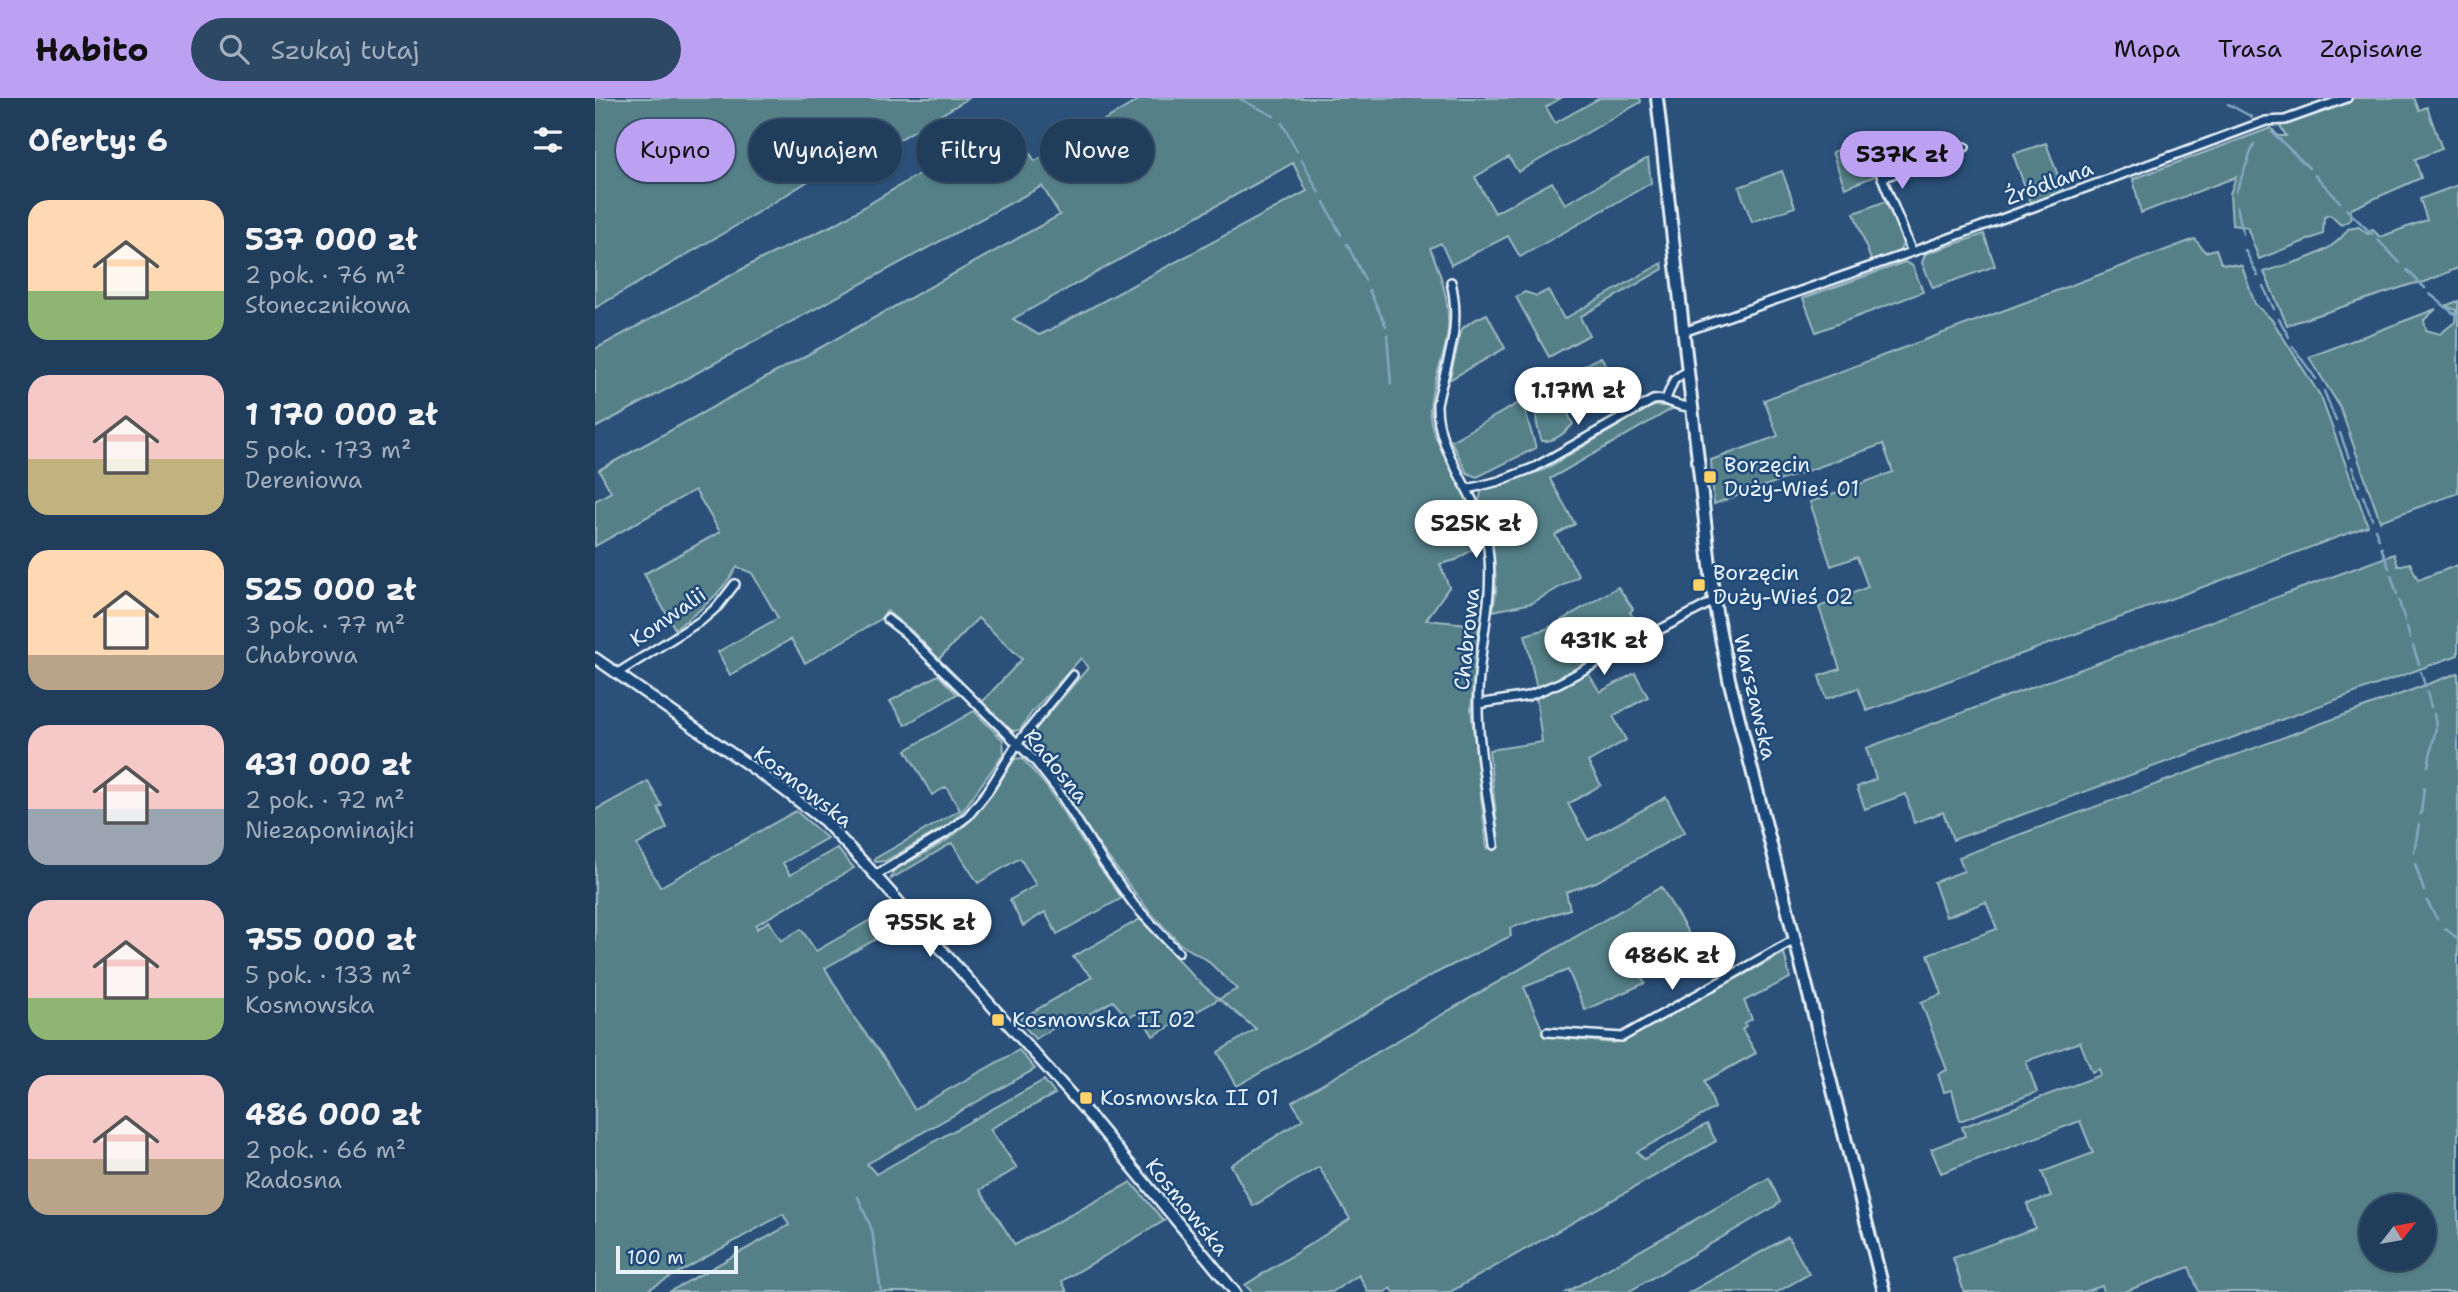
<!DOCTYPE html>
<html lang="pl">
<head>
<meta charset="utf-8">
<style>
	body { margin:0; font-family:"Shantell Sans",sans-serif; background:#2d4865; color:#f1f3f6; height:100vh; display:flex; flex-direction:column; font-size:26px; white-space:nowrap }
	* { box-sizing:border-box; margin:0 }
	p { font-size:23px; color:#a2aebb }
	.icon { flex:none; width:38px; height:38px; fill:none; stroke:currentColor; stroke-width:2; stroke-linecap:round; stroke-linejoin:round }
	.map { position:relative; flex:1; overflow:hidden }
	.sheet { display:flex; flex-direction:column; background:#203d5c; width:595px }
	.sheet>* { flex:none }
	.banner { position:absolute; left:21px; top:21px; width:665px; height:63px; display:flex; gap:14px }
	.needle { width:46px; rotate:59deg }
	.tools { position:absolute; left:1764px; top:1096px; display:grid; gap:14px }
	.tools a { display:grid; place-items:center; width:77px; height:77px; border-radius:50%; background:#203d5c; box-shadow:0 2px 5px #0004,0 0 0 2px #3d5672; font-size:35px }
	.scale { position:absolute; left:21px; bottom:18px; width:122px; box-sizing:border-box; padding-left:7px; border:4px solid #e8f1f8; border-top:0; font-size:19px; line-height:24px; white-space:nowrap; color:#e8f1f8; -webkit-text-stroke:5px #1f4a7a; paint-order:stroke }
	.price { position:absolute; translate:-50% -60px; padding:0 16px; border-radius:24px; background:#fff; color:#222; font-size:23px; line-height:46px; filter:drop-shadow(0 2px 4px #0008) }
	.price::after { content:''; position:absolute; left:50%; top:42px; width:21px; height:16px; margin-left:-10px; background:inherit; clip-path:polygon(0 0,100% 0,50% 100%) }
	.price.selected { background:#bca0f2; color:#111 }
	ul { padding:0; list-style:none }
	li { display:flex; align-items:center; gap:21px; height:175px; padding:0 28px }
	li span { display:grid; place-items:center; flex:none; width:196px; height:140px; border-radius:21px; color:#555 }
	li>.icon { margin-inline-start:auto }
	span .icon { width:84px; height:84px; fill:#fffc; stroke-width:1 }
	li b { font-size:30px }
	h2 { display:flex; justify-content:space-between; align-items:center; height:84px; padding:0 28px; font-size:30px }
	.chip { padding:0 24px; border-radius:32px; background:#203d5c; box-shadow:0 2px 5px #0004,0 0 0 2px #3d5672; font-size:24px; line-height:63px }
	.chip.selected { background:#bca0f2; color:#111 }
	header { display:flex; align-items:center; gap:42px; box-sizing:border-box; height:98px; padding:0 35px; background:#bca0f2; color:#111 }
	header strong { font-size:33px }
	nav { display:flex; gap:38px; margin-inline-start:auto; font-size:24px }
	.search { width:490px; height:63px; background:#2d4865; display:flex; align-items:center; gap:18px; box-sizing:border-box; padding:0 24px; border-radius:38px; color:#a2aebb; font-size:26px }
	main { display:flex; flex:1; min-height:0 }
	.map>svg:first-child { display:block }
</style>
</head>
<body>
<header>
<strong>Habito</strong>
<div class="search"><svg class="icon" aria-label="search" viewBox="0 0 24 24"><circle cx="10" cy="10" r="6"/><path d="M15 15l6 6"/></svg>Szukaj tutaj</div>
<nav><a>Mapa</a><a>Trasa</a><a>Zapisane</a></nav>
</header>
<main>
<section class="sheet">
<h2>Oferty: 6<svg class="icon" aria-label="filters" viewBox="0 0 24 24"><path d="M4 7h16M4 17h16"/><circle cx="9" cy="7" r="2"/><circle cx="15" cy="17" r="2"/></svg></h2>
<ul>
<li><span style="background:linear-gradient(#ffd9b3 65%,#8fb573 0)"><svg class="icon" aria-label="home" viewBox="0 0 24 24"><path d="M3 11l9-7 9 7M6 9v11h12V9"/></svg></span><div><b>537 000 zł</b><p>2 pok. · 76 m²</p><p>Słonecznikowa</p></div></li>
<li><span style="background:linear-gradient(#f6c9c9 60%,#c2b280 0)"><svg class="icon" aria-label="home" viewBox="0 0 24 24"><path d="M3 11l9-7 9 7M6 9v11h12V9"/></svg></span><div><b>1 170 000 zł</b><p>5 pok. · 173 m²</p><p>Dereniowa</p></div></li>
<li><span style="background:linear-gradient(#ffd9b3 75%,#b9a48a 0)"><svg class="icon" aria-label="home" viewBox="0 0 24 24"><path d="M3 11l9-7 9 7M6 9v11h12V9"/></svg></span><div><b>525 000 zł</b><p>3 pok. · 77 m²</p><p>Chabrowa</p></div></li>
<li><span style="background:linear-gradient(#f6c9c9 60%,#9aa5b1 0)"><svg class="icon" aria-label="home" viewBox="0 0 24 24"><path d="M3 11l9-7 9 7M6 9v11h12V9"/></svg></span><div><b>431 000 zł</b><p>2 pok. · 72 m²</p><p>Niezapominajki</p></div></li>
<li><span style="background:linear-gradient(#f6c9c9 70%,#8fb573 0)"><svg class="icon" aria-label="home" viewBox="0 0 24 24"><path d="M3 11l9-7 9 7M6 9v11h12V9"/></svg></span><div><b>755 000 zł</b><p>5 pok. · 133 m²</p><p>Kosmowska</p></div></li>
<li><span style="background:linear-gradient(#f6c9c9 60%,#b9a48a 0)"><svg class="icon" aria-label="home" viewBox="0 0 24 24"><path d="M3 11l9-7 9 7M6 9v11h12V9"/></svg></span><div><b>486 000 zł</b><p>2 pok. · 66 m²</p><p>Radosna</p></div></li>
</ul>
</section>
<div class="map">
<svg width="1863" height="1194" viewBox="0 0 1863 1194">
	<rect width="100%" height="100%" fill="#2b517b"/>
	<filter id="ink" filterUnits="userSpaceOnUse"><feTurbulence type="fractalNoise" baseFrequency=".0143" numOctaves="2"/><feDisplacementMap in="SourceGraphic" scale="14" xChannelSelector="R" yChannelSelector="G"/><feConvolveMatrix kernelMatrix="1 2 1 2 8 2 1 2 1" color-interpolation-filters="sRGB"/></filter>
	<g filter="url(#ink)">
		<path fill="#558088" stroke="#9eb8c0" stroke-width="2" fill-rule="evenodd" d="M0,0H374L285,53L275,45L139,129L0,210Z
			M547,0H966L951,9L960,25L1005,0H1045L1046,4L923,74L914,59L880,79L900,115L957,84L970,106L1053,60L1056,85L925,159L913,138L856,167L846,145L835,150C848,181 859,215 850,249C845,271 834,294 835,317C837,343 861,375 871,400C877,415 881,431 885,446L861,462L845,466L854,489L831,522L884,527L876,611L892,751L904,745L894,652L947,644L941,598L968,588L993,575L1005,594L1040,575L1053,599L1018,618L1031,642L993,664L1006,687L973,706L993,742L1071,699L1090,734L1001,784L971,794L975,811L915,830L916,838L839,876L642,988L623,954L661,931L624,901L558,938L544,915L532,919L518,903L485,921L483,916L440,941L424,922L497,879L478,859L545,821L602,882L624,901L642,891L612,862L585,846L554,813L503,746L462,683L435,651L433,640L493,570L486,560L437,614L425,632L416,633L387,604L427,561L383,520L344,561L317,533L292,513L284,522L210,565L196,541L135,577L123,554L183,520L157,475L142,469C125,497 107,511 80,531L49,476L125,434L100,392L0,448V403L16,394L4,372L465,117L447,88L0,330V251L164,162L242,125L413,23L440,63ZM698,65L712,93L453,233L444,237L418,221Z
			M1758,0H1819L1824,12L1832,9L1847,51L1820,61L1826,80L1756,111L1755,122L1746,127L1735,117L1729,119L1728,136L1664,161L1652,129L1637,127L1635,96L1641,79L1546,115L1538,81L1676,30L1683,38H1691L1684,26Z
			M1266,43L1280,78L1250,90L1237,54Z
			M1451,45L1469,94L1436,105L1418,56Z
			M1187,73L1200,109L1157,124L1144,89Z
			M1863,87V170L1830,184L1817,186L1692,227L1669,174C1698,164 1736,158 1753,131L1764,129L1773,136L1777,131L1785,139L1832,122L1825,101Z
			M1291,103L1308,145L1304,155L1277,165L1259,115Z
			M1389,136L1400,168L1338,190L1327,165L1330,156Z
			M1600,141L1610,154L1621,151L1626,165L1647,168L1660,206L1677,222L1726,299L1773,428L1272,613L1263,590L1231,601L1224,578L1245,571L1224,509L1273,489L1262,459L1236,468L1215,404L1298,374L1288,346L1119,406L1116,362L1183,338L1169,302Z
			M1310,164L1318,168L1328,194L1221,234L1208,200Z
			M1067,165L1068,171L985,219L994,237L954,259L921,199L930,194L942,198L953,192L969,221Z
			M1863,203V395L1785,423L1745,309L1714,259L1841,211L1829,222L1831,232L1845,236L1860,224L1861,212L1850,208Z
			M892,216L910,250L854,282C857,274 865,235 867,231C873,224 884,220 892,216Z
			M1006,259L1020,281L970,310L978,326C970,335 960,344 947,343C929,297 956,302 981,280C988,274 982,277 987,270C991,265 1000,262 1006,259Z
			M927,303L941,350L882,379L872,375L856,343Z
			M1060,308H1082L955,381L980,426L960,437L984,478L937,505L898,513L901,493L900,467L891,418L884,402L887,392L949,372L1053,310Z
			M1799,456L1803,468L1815,465L1823,482L1863,467V557L1358,742L1348,714L1319,725L1311,696L1270,711L1262,689L1281,681L1271,650Z
			M1023,489L1038,511L1035,514L1049,538L975,577L942,591L930,537L951,531Z
			M1863,575V1194H1604L1594,1169L1529,1194H1509L1507,1188L1489,1194H1369L1358,1160L1440,1130L1432,1106L1456,1098L1447,1074L1498,1055L1485,1023L1346,1075L1336,1051L1370,1038L1367,1029L1506,977L1504,971L1497,974L1485,944L1431,963L1442,994L1365,1023L1357,992L1349,994L1343,976L1352,972L1326,904L1347,896L1333,856L1402,831L1391,804L1351,819L1339,784L1369,773L1364,759ZM1776,1108H1829V1160H1776Z
			M343,577L362,596L310,627L295,603Z
			M379,613L408,642L409,655L366,715L353,727L290,763L281,764L279,761L365,712L351,689L337,697L311,652Z
			M427,660L452,689L495,756L527,800L462,836L450,814L428,828L415,802L441,787L425,760L383,785L357,745L296,781L298,773C318,761 341,751 359,737C385,717 402,688 420,661Z
			M53,683L67,708L63,710L72,730L42,747L65,789L201,713L232,740L188,765L195,777L242,750L259,770L161,827L162,831L174,823L186,843L206,831L221,853L298,809L311,824L230,870L260,921L291,963L319,1011L424,952L440,971L272,1066L281,1076L449,982L460,996L395,1031L422,1070L385,1092L420,1147L536,1084L569,1123L467,1183L472,1194H74L194,1127L188,1116L49,1194H0V712Z
			M1066,789L1097,841L1041,871L1050,885L990,912L973,872L929,889L950,938L1017,945L1026,943L1189,855L1195,880L1149,903L1157,921L1150,925L1151,928L1147,931L1161,955L1110,983L1120,1010L1042,1054L1049,1061L1112,1026L1121,1043L855,1194H799L796,1190L790,1194H773L764,1177L737,1194H657L650,1187L755,1121L724,1069L658,1108L636,1067L708,1021L697,1004Z
			M1174,1080L1185,1104L1179,1109L1033,1194H972Z
			M1193,1139L1214,1176L1182,1194H1095Z"/>
		<g fill="none" stroke-linecap="round" stroke-linejoin="round">
			<path stroke="#84a7c2" stroke-width="2.5" d="M643,0L679,18
				M1633,6L1657,19
				M687,25L702,53
				M1677,34L1714,70
				M707,62L724,95
				M1720,77L1745,104
				M1641,94L1659,46
				M729,104L746,137
				M1642,108L1648,136
				M1751,111L1777,136
				M1783,142L1805,165
				M752,146L770,182
				M1650,152L1663,178
				M1812,172L1830,190
				M1668,188L1679,211
				M774,192L791,228
				M1835,196L1863,219
				M1684,221L1694,239
				M792,237L796,286
				M1698,249L1721,281
				M1729,293L1741,323
				M1745,335L1754,360
				M1757,369L1764,388
				M1768,398L1777,421
				M1780,431L1784,441
				M1786,449L1794,470
				M1796,477L1802,496
				M1804,503L1810,523
				M1812,529L1815,540
				M1818,548L1824,566
				M1826,574L1830,588
				M1832,594L1836,609
				M1833,668L1841,629L1839,616
				M1826,716L1829,690
				M1819,754L1824,726
				M1820,766L1829,793
				M1832,803L1842,821
				M1850,830L1863,841
				M263,1099L277,1132L286,1194"/>
			<defs>
				<path id="minor" d="M1272,42L1317,154
					M1287,80L1370,49
					M856,184C867,230 852,262 842,306C841,357 887,399 893,450C900,500 883,549 883,599C882,648 893,698 899,747
					M1089,232H1094L1317,154L1671,23L1690,22L1752,0
					M1071,301L1079,282L1093,272
					M873,391L904,383L940,369L1058,302C1074,299 1082,311 1097,308
					M292,521L310,535L440,663L462,691L508,764L540,808L583,854
					M21,576L107,522L123,508L140,486
					M883,606L933,598L964,585L1119,503
					M281,777L352,734L373,718L393,693L422,646L478,577
					M952,934L1027,939L1199,842"/>
				<path id="tertiary" d="M0,560L186,690L229,723L271,767L496,1019L640,1194"/>
				<path id="secondary" d="M1062,0L1119,503L1134,581L1289,1194"/>
			</defs>
			<use href="#minor" stroke="#e8f1f8" stroke-width="12"/>
			<use href="#tertiary" stroke="#e8f1f8" stroke-width="14"/>
			<use href="#secondary" stroke="#e8f1f8" stroke-width="16"/>
			<use href="#minor" stroke="#1f4a7a" stroke-width="7"/>
			<use href="#tertiary" stroke="#1f4a7a" stroke-width="9"/>
			<use href="#secondary" stroke="#1f4a7a" stroke-width="10"/>
		</g>
	</g>
	<g fill="#ffd166" stroke="#1f4a7a" stroke-width="2.5">
		<rect x="1108" y="372" width="14" height="14" rx="3.5"/>
		<rect x="1097" y="480" width="14" height="14" rx="3.5"/>
		<rect x="396" y="915" width="14" height="14" rx="3.5"/>
		<rect x="484" y="993" width="14" height="14" rx="3.5"/>
	</g>
	<g text-anchor="middle" stroke-width="5" stroke-linejoin="round" paint-order="stroke">
		<g font-size="21" fill="#e8f1f8" stroke="#1f4a7a">
			<text transform="translate(1454 85) rotate(-20)" y="7">Źródlana</text>
			<text transform="translate(73 519) rotate(-35)" y="7">Konwalii</text>
			<text transform="translate(872 541) rotate(-84)" y="7">Chabrowa</text>
			<text transform="translate(1160 599) rotate(77)" y="7">Warszawska</text>
			<text transform="translate(461 668) rotate(51)" y="7">Radosna</text>
			<text transform="translate(208 689) rotate(38)" y="7">Kosmowska</text>
			<text transform="translate(592 1109) rotate(51)" y="7">Kosmowska</text>
		</g>
		<g font-size="21" fill="#e8f1f8" stroke="#1f4a7a" text-anchor="start">
			<text x="1129" y="374">Borzęcin<tspan x="1129" dy="24">Duży-Wieś 01</tspan></text>
			<text x="1118" y="482">Borzęcin<tspan x="1118" dy="24">Duży-Wieś 02</tspan></text>
			<text x="417" y="929">Kosmowska II 02</text>
			<text x="505" y="1007">Kosmowska II 01</text>
		</g>
	</g>
</svg>
<div class="tools">
<a><svg class="needle" viewBox="-14 -14 28 28"><path d="M0-13l5 13h-10z" fill="#e53935"/><path d="M0 13l5-13h-10z" fill="#a2aebb"/></svg></a>
</div>
<div class="scale">100 m</div>
<b class="price selected" style="left:1307px;top:93px">537K zł</b>
<b class="price" style="left:983px;top:329px">1.17M zł</b>
<b class="price" style="left:881px;top:462px">525K zł</b>
<b class="price" style="left:1009px;top:579px">431K zł</b>
<b class="price" style="left:335px;top:861px">755K zł</b>
<b class="price" style="left:1077px;top:894px">486K zł</b>
<div class="banner">
<a class="chip selected">Kupno</a>
<a class="chip">Wynajem</a>
<a class="chip">Filtry</a>
<a class="chip">Nowe</a>
</div>
</div>
</main>
</body>
</html>
